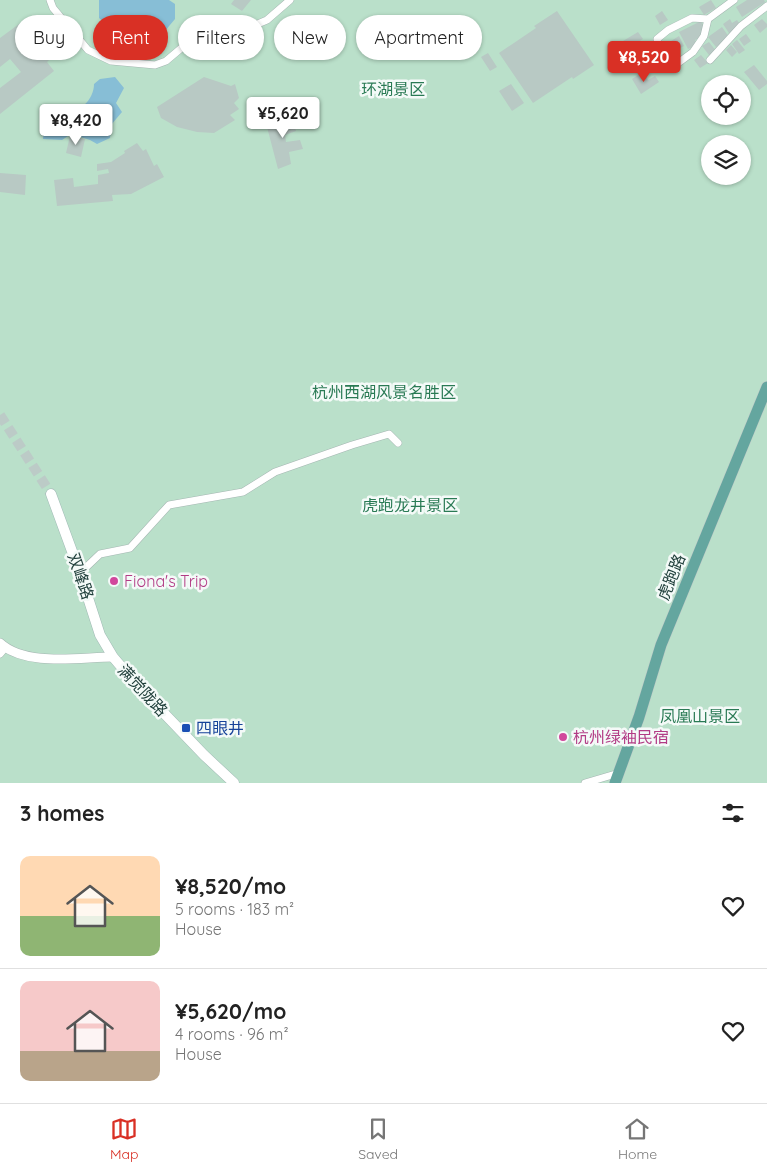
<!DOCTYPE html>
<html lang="en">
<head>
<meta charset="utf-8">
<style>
	body { margin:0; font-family:Quicksand,"Noto Sans SC",sans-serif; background:#f2f2f2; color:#222; height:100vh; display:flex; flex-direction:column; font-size:19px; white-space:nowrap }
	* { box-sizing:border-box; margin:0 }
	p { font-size:16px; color:#767676 }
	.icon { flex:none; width:28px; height:28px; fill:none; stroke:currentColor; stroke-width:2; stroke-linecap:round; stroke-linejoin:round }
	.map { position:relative; height:783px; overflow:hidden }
	.details { display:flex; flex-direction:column; background:#fff; flex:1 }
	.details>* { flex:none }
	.top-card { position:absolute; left:15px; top:15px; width:500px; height:45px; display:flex; gap:10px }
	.controls { position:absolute; left:701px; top:75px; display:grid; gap:10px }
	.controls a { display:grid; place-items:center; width:50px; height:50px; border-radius:50%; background:#fff; box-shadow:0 1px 4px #0004; font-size:25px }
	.price { position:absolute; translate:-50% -42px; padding:0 11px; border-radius:5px; background:#fff; color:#222; font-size:16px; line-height:32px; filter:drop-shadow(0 1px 2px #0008) }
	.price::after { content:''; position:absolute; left:50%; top:30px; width:15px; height:11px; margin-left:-8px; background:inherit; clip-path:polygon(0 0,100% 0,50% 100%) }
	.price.on { background:#d93025; color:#fff }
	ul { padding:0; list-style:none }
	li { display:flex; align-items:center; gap:15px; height:125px; padding:0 20px }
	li+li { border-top:1px solid #e0e0e0 }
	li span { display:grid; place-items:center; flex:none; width:140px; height:100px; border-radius:10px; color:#555 }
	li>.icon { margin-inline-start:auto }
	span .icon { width:60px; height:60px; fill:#fffc; stroke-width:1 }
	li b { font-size:21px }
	h2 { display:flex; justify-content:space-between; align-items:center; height:60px; padding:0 20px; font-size:21px }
	.pill { padding:0 18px; border-radius:22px; background:#fff; box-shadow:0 1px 4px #0004; font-size:18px; line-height:45px }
	.pill.on { background:#d93025; color:#fff }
	.tabs { display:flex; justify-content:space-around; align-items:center; height:70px; border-top:1px solid #e0e0e0; background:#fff; font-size:14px; color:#767676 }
	.tabs a { display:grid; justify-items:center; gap:2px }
	.tabs .on { color:#d93025 }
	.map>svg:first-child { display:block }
</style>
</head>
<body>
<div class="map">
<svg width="767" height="783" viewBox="0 0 767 783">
	<rect width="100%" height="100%" fill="#e3eeea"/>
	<path fill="#bae0ca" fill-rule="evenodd" d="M0,0H767V783H0ZM710,84H742V116H710ZM710,144H742V176H710Z"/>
	<path fill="#87bed6" d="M99,0H169L175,4V19L159,38L142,34L137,31L119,35L99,18Z
		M115,77L124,88L116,103L122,112L111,125L110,138L97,144L90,140L71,134L62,140L43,139L44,128L51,121L57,122L61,113C77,115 94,101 94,84L100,79Z"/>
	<path fill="#b8c9c4" d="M234,0H251L242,11L231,4Z
		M711,0L716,8L704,15L699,7Z
		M747,0H764L765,2L742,17L736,7Z
		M557,11L594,65L573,79L572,77L533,103L499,53L536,28L534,26Z
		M662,11L668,20L660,25L655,16Z
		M730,19L732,23L737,20L741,26L729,33L723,24Z
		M762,19L767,24V27L760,33L754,25Z
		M701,21L705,30L701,32L703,36L695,40L697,45L688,49L679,32Z
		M19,24L26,33L29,31L35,40L41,36L51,49L46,54L50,59L47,62L54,71L0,114V88L21,72L10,59L0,67V38Z
		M722,27L729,37L716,47L708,37Z
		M638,32L643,39L612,56L608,50Z
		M746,34L751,41L744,46L739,39Z
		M679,36L684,46L676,50L671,41Z
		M737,40L745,50L739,54L732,44Z
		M709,42L716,51L709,55L702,46Z
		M731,45L737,52L732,57L726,50Z
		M488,53L497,67L490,71L481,57Z
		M701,55L708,63L700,68L694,60Z
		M649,57L654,63L644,70L640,64Z
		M754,65L767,81V84L759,90L744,72Z
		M643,72L648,80L655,76L659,82L641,94L632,79Z
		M204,77L231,86L235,84L239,98L234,103L239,109L230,115L235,120L214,133L197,132L177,127L161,118L157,107Z
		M511,84L524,103L512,111L499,91Z
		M290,111L296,131L285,135L286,142L300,140L303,149L289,152L291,164L278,169L267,127L277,126L273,115Z
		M70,136L85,139L81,157L66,153Z
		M137,143L143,151L146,149L154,166L157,164L164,177L131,194L112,195L113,201L57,206L54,180L73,178L74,187L98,184V175L109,173L108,169L97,171V164L111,162L125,153L124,151Z
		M0,173L26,175L25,195L0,192Z"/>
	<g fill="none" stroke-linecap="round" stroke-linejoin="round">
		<path stroke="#bccbc7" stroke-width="10" stroke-dasharray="10 5" stroke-linecap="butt" d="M0,415L51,494"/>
		<defs>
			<path id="minor" d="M50,0L53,8L88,50L111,61L155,65L166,61L198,34L241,31L267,20L290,0
				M660,57L657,39L668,30L692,18L708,19
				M710,60L741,26L767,6
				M674,66L693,52L704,36L708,19L734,0
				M80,573L100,554L130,548L169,505L243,492L275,472L352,445L389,434L398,443
				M0,654L5,648
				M585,783L619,773"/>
			<path id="tertiary" d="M0,643C26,667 80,657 113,657"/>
			<path id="secondary" d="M51,494L80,573L100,635L113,657L136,684L204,755L234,783"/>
			<path id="primary" d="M615,783L639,717L661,645L767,387"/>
		</defs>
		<use href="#minor" stroke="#a5b6b2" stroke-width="8"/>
		<use href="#tertiary" stroke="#a5b6b2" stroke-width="10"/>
		<use href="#secondary" stroke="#a0bab5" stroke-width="11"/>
		<use href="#primary" stroke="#c1cac8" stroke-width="12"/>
		<use href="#minor" stroke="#fff" stroke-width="7"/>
		<use href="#tertiary" stroke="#fff" stroke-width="9"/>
		<use href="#secondary" stroke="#fff" stroke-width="10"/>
		<use href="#primary" stroke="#64a69f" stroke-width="11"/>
	</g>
	<g fill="#d1479c" stroke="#f4faf8" stroke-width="2">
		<circle cx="114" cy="581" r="5"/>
		<circle cx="563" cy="737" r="5"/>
	</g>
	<rect fill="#1a4fb4" stroke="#f4faf8" stroke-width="2" x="181" y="723" width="10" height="10" rx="2.5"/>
	<g text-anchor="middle" stroke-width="5" stroke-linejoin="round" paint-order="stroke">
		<g font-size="16" fill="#297a54" stroke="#f4faf8">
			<text x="393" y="95">环湖景区</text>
			<text x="384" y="398">杭州西湖风景名胜区</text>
			<text x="410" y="511">虎跑龙井景区</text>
			<text x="700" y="722">凤凰山景区</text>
		</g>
		<g font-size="16" fill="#21403c" stroke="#f4faf8">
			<text transform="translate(81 576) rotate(71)" y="6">双峰路</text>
			<text transform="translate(671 577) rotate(-68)" y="6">虎跑路</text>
			<text transform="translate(143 690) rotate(47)" y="6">满觉陇路</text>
		</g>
		<g font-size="16" fill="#b23c85" stroke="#f4faf8" text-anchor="start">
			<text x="124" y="587">Fiona's Trip</text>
			<text x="573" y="743">杭州绿袖民宿</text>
		</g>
		<g font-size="16" fill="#164399" stroke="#f4faf8" text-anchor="start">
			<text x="196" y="734">四眼井</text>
		</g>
	</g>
</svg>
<div class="controls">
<a><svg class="icon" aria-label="locate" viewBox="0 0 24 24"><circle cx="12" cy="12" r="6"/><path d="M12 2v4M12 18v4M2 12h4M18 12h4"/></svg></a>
<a><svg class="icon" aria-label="layers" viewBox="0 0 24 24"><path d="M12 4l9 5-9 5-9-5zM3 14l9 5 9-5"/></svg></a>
</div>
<b class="price on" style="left:644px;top:83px">¥8,520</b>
<b class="price" style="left:283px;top:139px">¥5,620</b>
<b class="price" style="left:76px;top:146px">¥8,420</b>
<div class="top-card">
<a class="pill">Buy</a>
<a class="pill on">Rent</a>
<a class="pill">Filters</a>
<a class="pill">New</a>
<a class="pill">Apartment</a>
</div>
</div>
<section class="details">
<h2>3 homes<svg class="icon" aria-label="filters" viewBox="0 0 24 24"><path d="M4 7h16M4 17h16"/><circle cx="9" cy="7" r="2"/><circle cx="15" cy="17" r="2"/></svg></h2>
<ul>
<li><span style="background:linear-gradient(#ffd9b3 60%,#8fb573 0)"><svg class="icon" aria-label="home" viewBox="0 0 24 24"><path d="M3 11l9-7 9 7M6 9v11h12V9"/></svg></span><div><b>¥8,520/mo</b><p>5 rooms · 183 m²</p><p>House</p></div><svg class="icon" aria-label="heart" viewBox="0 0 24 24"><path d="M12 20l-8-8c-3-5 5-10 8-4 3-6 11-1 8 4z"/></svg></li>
<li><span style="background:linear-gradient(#f6c9c9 70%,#b9a48a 0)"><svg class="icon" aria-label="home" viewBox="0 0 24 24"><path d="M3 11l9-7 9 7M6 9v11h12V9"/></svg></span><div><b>¥5,620/mo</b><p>4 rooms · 96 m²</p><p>House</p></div><svg class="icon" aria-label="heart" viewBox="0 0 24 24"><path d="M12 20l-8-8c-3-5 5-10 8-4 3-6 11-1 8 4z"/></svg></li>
</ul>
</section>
<nav class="tabs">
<a class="on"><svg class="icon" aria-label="map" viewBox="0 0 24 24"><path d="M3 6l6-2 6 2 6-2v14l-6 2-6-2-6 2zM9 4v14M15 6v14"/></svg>Map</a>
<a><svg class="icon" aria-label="saved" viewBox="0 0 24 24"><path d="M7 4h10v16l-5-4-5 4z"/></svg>Saved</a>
<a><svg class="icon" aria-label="home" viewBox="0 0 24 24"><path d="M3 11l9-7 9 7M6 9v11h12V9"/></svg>Home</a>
</nav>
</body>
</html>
